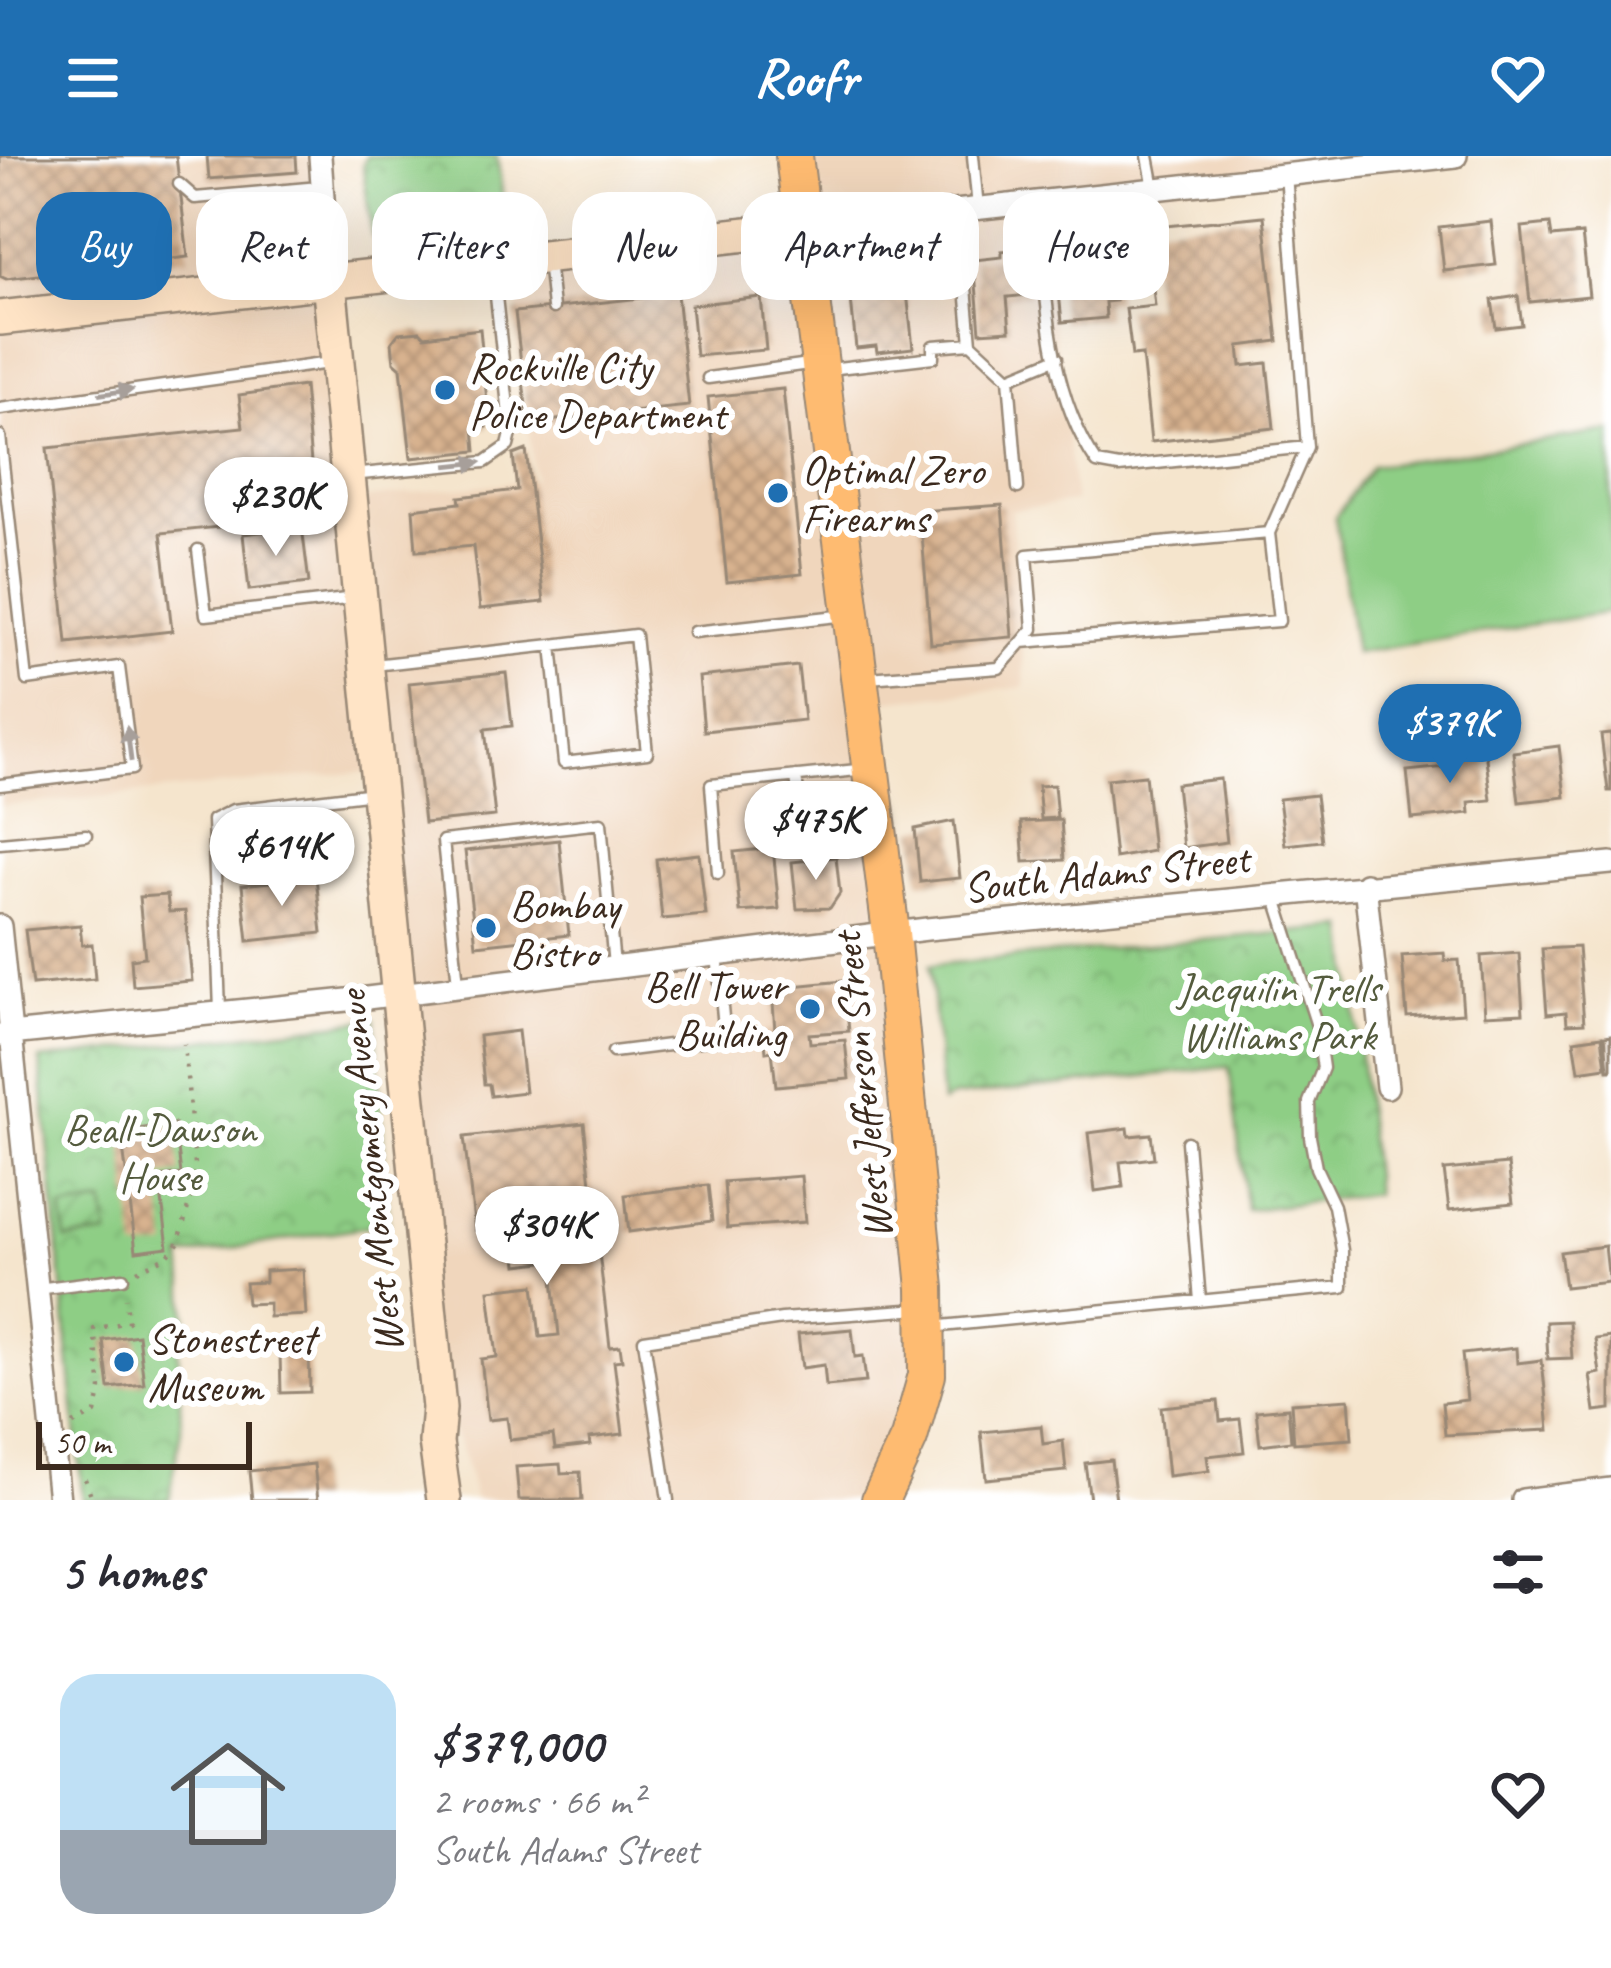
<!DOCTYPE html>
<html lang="en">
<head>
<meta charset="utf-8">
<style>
	body { margin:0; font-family:Caveat,sans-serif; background:#f7f7f7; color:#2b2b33; height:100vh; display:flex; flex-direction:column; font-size:45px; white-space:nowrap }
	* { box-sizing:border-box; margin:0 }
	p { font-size:39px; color:#7c7c81 }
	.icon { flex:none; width:66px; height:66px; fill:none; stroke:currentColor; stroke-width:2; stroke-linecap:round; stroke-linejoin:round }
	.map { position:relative; height:1344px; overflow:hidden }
	.drawer { display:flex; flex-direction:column; background:#fff; flex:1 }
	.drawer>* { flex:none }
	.banner { position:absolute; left:36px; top:36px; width:1539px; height:108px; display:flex; gap:24px }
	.scale { position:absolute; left:36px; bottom:30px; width:216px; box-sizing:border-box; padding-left:12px; border:6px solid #3b2a1e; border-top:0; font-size:33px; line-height:42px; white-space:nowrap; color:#3b2a1e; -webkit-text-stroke:9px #fff; paint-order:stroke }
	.price { position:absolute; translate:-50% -102px; padding:0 27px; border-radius:42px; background:#fff; color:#222; font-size:39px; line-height:78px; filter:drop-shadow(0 3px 6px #0008) }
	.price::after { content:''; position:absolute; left:50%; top:72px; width:36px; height:27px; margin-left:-18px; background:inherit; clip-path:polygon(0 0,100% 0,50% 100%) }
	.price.current { background:#1f6fb2; color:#fff }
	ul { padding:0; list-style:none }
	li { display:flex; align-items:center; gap:36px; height:300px; padding:0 60px }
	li+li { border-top:3px solid #e1e1e2 }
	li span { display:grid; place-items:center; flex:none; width:336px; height:240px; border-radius:36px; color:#555 }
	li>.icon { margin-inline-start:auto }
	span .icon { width:144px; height:144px; fill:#fffc; stroke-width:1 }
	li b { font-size:51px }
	h2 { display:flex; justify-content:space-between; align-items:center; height:144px; padding:0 60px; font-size:51px }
	.tag { padding:0 42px; border-radius:36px; background:#fff; box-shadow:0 12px 48px #0002; font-size:42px; line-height:108px }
	.tag.current { background:#1f6fb2; color:#fff }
	header { display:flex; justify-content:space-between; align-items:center; height:156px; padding:0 60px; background:#1f6fb2; color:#fff; font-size:54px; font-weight:700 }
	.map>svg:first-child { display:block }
</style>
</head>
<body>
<header><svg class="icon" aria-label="menu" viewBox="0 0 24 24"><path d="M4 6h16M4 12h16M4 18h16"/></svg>Roofr<svg class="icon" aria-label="heart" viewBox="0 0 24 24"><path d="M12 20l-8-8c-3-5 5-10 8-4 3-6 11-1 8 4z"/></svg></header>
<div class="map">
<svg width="1611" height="1344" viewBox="0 0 1611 1344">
	<defs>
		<pattern id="park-crowns" width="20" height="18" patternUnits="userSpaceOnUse" patternTransform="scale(3)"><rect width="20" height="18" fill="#8ece85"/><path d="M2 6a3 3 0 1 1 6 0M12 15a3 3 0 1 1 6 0" fill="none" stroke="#7bb172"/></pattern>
		<pattern id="garden-furrows" width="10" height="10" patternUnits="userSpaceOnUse" patternTransform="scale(3)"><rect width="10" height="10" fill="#8ece85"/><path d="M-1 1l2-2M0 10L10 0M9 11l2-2" fill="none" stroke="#7bb172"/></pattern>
		<pattern id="building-cross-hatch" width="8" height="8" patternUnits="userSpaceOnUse" patternTransform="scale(3)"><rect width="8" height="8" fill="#d8b28f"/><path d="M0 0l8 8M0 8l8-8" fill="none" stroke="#b09174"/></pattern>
	</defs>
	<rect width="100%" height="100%" fill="#fff"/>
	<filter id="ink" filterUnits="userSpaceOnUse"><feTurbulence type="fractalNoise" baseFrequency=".00833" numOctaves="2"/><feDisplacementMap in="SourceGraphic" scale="24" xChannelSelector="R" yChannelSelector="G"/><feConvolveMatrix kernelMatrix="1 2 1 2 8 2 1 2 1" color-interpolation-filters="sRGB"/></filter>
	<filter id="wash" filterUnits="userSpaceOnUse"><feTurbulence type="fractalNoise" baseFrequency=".004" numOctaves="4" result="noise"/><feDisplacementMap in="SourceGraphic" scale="48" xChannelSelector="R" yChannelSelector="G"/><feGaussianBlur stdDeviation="2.7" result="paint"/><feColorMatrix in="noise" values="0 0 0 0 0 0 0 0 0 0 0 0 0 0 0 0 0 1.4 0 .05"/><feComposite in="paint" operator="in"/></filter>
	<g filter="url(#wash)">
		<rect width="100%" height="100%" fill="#f5e5cd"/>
		<path fill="#f0d6bc" d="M0,0H320L350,344L534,324L513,104L800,72L794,0H1292L1294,18L1039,45L1075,346L1011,354L1025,531L862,547L927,1171L880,1344H475L460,1288L439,1252L374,615L0,650Z"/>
		<path fill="#8ece85" stroke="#647c52" stroke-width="3" d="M1611,275V456L1355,497L1335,361L1372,310Z"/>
		<path fill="url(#park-crowns)" stroke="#647c52" stroke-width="3" d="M366,0H497L506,65L372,80L363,9Z
			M1346,771L1375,1038L1247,1054L1229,911L952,941L942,947L930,809Z
			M375,863L388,1067L182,1101L189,1187L178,1188L181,1273L169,1344H83L40,904Z"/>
		<path fill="url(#garden-furrows)" stroke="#647c52" stroke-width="3" d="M104,1047L108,1079L66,1084L62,1053Z"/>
		<g id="blocks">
			<path fill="url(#building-cross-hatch)" d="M0,0H176L188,101L6,123L0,120Z
				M207,0H296L297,16L209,23Z
				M1264,60L1278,185L1239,190L1241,210L1267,207L1274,272L1151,286L1142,199L1132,200L1126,153L1155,150L1146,72Z
				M1491,65L1496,109L1444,115L1439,71Z
				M1550,68L1552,81L1582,78L1589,140L1530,146L1522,71Z
				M1026,93L1030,139L1007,141L1010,174L980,176L974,104L1002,101V95Z
				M1070,97V106L1111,102L1116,145L1105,146L1106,162L1062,166L1055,98Z
				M904,108L913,192L877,196L876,190L856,192L848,114Z
				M677,138L689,250L528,267L515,156Z
				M1518,140L1522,169L1496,172L1492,144Z
				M761,141L766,194L696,200L691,149Z
				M480,173L488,256L487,271L474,272L476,295L411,302L401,212L394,206L392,186L399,177L420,175L425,180Z
				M304,230L316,361L161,377L172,475L67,487L47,292L243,271L239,239Z
				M783,233L802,418L727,426L708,241Z
				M526,294L544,446L480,453L473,390L416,395L413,353L460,347L459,341L517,334L513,299Z
				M1002,349L1012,481L931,488L920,355Z
				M302,371L309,427L249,434L243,378Z
				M798,510L804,564L704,575L699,521Z
				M506,517L512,570L485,573L495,660L424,667L409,527Z
				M1611,578V635H1608L1601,579Z
				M1559,590L1565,641L1519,646L1513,596Z
				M1485,594L1491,644L1469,646L1470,657L1412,663L1407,615L1447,611L1446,598Z
				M1145,619L1153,695L1115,702L1107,623Z
				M1220,623L1227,686L1183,692L1176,628Z
				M1054,629L1057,662L1041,663L1038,630Z
				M1316,639L1322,685L1285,689L1279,643Z
				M1061,664L1064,704L1024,706L1021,666Z
				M954,665L960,722L920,726L915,673Z
				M559,684L569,779L476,789L465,695Z
				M773,692L779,753L740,756L734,696Z
				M699,698L706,759L662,763L656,703Z
				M836,701L840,737L830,752L797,753L792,706Z
				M316,721L322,777L248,785L242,729Z
				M167,739L169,756L185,755L192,825L133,830L131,803L145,801L139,741Z
				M80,769L82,789L92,788L95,823L32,829L25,774Z
				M1578,791L1584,867L1567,868L1566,856L1547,858L1542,793Z
				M1444,797L1445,805L1459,804L1463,857L1407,861L1402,800Z
				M1519,797L1523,857L1485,859L1481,800Z
				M844,825L849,875L809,878L810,887L845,884L849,923L776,930L772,895L766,896L764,876L775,875L772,832Z
				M518,875L525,936L491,940L489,928H484L479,880Z
				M1611,879V914H1608L1605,880Z
				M1602,880L1606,911L1579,915L1574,884Z
				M584,967L610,1191L620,1190L622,1204L614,1205L623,1278L589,1282L590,1289L555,1293L553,1279L510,1284L507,1262L488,1264L481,1203L497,1201L489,1134L534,1129L540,1181L559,1179L551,1105L518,1109L514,1069L475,1074L464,981Z
				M175,968L181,1018L159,1021L168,1091L136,1095L121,975Z
				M1128,972L1129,980L1151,978L1154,1002L1120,1006L1123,1031L1095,1035L1088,977Z
				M1508,1008L1513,1047L1449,1054L1444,1014Z
				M801,1020L805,1066L727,1072L724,1026Z
				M708,1029L712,1065L629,1076L625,1039Z
				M1605,1090L1609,1126L1565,1131L1560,1096Z
				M303,1113L306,1159L269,1161V1147L247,1148L245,1127L265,1126V1115Z
				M1569,1165L1572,1202L1548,1203L1546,1166Z
				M852,1173L855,1201L863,1200L866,1226L826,1230L824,1209L802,1212L798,1178Z
				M138,1179L144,1228L109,1232L103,1184Z
				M1611,1181V1253L1595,1255L1590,1219L1600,1217L1595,1183Z
				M1516,1192L1517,1207L1542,1204L1549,1274L1445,1279L1442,1247L1467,1244L1462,1198Z
				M309,1195L310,1236L281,1237L280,1196Z
				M1349,1243L1352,1283L1294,1287L1291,1247Z
				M1218,1245L1220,1265L1240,1263L1244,1296L1207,1300L1209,1315L1168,1320L1161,1251Z
				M1288,1252L1291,1285L1260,1289L1256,1255Z
				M1041,1270L1043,1288L1063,1285L1066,1315L986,1323L981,1276Z
				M1111,1304L1116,1344H1090L1085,1307Z
				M314,1308L318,1344H252L249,1315Z
				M560,1308L561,1317L580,1316L582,1344H519L516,1311Z"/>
		</g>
	</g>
	<g filter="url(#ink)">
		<use href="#blocks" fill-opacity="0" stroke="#988876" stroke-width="3"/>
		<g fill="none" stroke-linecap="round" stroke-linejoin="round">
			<defs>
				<path id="lane" d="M973,0L978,52
					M1148,0L1154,32
					M179,28L195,42L319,31
					M1038,45C1046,133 1046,232 1097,307L1119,311L1307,291
					M959,54L971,187
					M548,104L553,152
					M829,213L933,201V190L971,187L1009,222
					M708,222L816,207
					M0,253L329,207
					M0,280L27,524L119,511L132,613L0,629
					M351,319L485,306L508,290L511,278L493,113
					M1018,332L1009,222L1057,202
					M1269,377L1307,291L1286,18
					M198,394L206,459L355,442
					M694,476L847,459
					M374,509L552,489L564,607L647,597L635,479L552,489
					M868,522L999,512L1022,486L1279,465L1269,377L1027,399L1033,473L1022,486
					M796,620L804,689
					M0,687L86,679
					M718,717L711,629L867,613
					M458,828L443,685L601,667L614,810
					M220,855L213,664L233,654L374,637
					M613,896L725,882L717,798
					M1187,986L1200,1145
					M37,1133L123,1122
					M931,1171L1342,1131V1094L1334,1050L1316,1012L1310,981L1309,946L1323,912L1317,870L1275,739
					M668,1344L644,1184L782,1163L921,1153"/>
				<path id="street" d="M320,0L329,125
					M798,47L863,65
					M804,99L863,65L1456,0
					M1365,728L1387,931
					M0,770L59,1344
					M0,879L367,842L927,773L1611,707
					M1523,1344L1611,1333"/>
				<path id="secondary" d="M329,125L439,1252L436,1286L444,1344
					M0,162L801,72"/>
				<path id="primary" d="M794,0L891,777L926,1132L927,1219L909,1282L880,1344"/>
			</defs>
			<use href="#lane" stroke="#988876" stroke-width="15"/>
			<use href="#street" stroke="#988876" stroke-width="26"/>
			<use href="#secondary" stroke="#988876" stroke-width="38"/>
			<use href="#primary" stroke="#988876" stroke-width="40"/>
			<path stroke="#988876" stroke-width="4.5" stroke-dasharray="3 9" stroke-linecap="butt" d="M137,1115L167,1100L179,1086L196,1020L184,888
				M73,1268L95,1257L101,1233L94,1173L128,1166L126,1142
				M85,1323L93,1344"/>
			<use href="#lane" stroke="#fff" stroke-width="10"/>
			<use href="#street" stroke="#fff" stroke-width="21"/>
			<use href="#secondary" stroke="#ffe4c6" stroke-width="33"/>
			<use href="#primary" stroke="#febb71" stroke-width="36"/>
		</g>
		<defs><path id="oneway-solid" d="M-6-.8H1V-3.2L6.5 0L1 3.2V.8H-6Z" transform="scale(3)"/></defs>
		<g fill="#a79f9a">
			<use href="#oneway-solid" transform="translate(116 236) rotate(-8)"/>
			<use href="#oneway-solid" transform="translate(464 308) rotate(-6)"/>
			<use href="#oneway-solid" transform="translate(129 588) rotate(-97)"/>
		</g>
	</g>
	<g fill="#1f6fb2" stroke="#fff" stroke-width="4.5">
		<circle cx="445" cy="234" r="12"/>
		<circle cx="778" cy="337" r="12"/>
		<circle cx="486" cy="772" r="12"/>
		<circle cx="810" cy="853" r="12"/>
		<circle cx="124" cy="1206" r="12"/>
	</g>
	<g text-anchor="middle" stroke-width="12" stroke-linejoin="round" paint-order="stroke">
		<g font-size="42" fill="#3b2a1e" stroke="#fff" text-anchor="start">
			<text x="469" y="225">Rockville City<tspan x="469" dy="48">Police Department</tspan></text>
			<text x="802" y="328">Optimal Zero<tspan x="802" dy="48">Firearms</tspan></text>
			<text x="510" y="763">Bombay<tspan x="510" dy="48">Bistro</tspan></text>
			<text x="786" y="844" text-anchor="end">Bell Tower<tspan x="786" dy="48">Building</tspan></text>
			<text x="148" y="1197">Stonestreet<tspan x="148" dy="48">Museum</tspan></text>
		</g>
		<g font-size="42" fill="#3b2a1e" stroke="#fff">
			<text transform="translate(1106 716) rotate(-6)" y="15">South Adams Street</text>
			<text transform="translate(861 930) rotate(-96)" y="15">West Jefferson Street</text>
			<text transform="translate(369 1016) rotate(-96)" y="15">West Montgomery Avenue</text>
		</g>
		<g font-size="42" fill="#545b3d" stroke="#fff">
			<text x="1279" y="846">Jacquilin Trells<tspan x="1279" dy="48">Williams Park</tspan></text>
			<text x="160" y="987">Beall-Dawson<tspan x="160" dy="48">House</tspan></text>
		</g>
	</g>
</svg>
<div class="scale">50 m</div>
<b class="price" style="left:276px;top:403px">$230K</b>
<b class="price current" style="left:1450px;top:630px">$379K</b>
<b class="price" style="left:816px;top:727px">$475K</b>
<b class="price" style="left:282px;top:753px">$614K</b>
<b class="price" style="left:547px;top:1132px">$304K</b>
<div class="banner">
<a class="tag current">Buy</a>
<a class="tag">Rent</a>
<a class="tag">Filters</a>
<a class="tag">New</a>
<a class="tag">Apartment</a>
<a class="tag">House</a>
</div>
</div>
<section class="drawer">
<h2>5 homes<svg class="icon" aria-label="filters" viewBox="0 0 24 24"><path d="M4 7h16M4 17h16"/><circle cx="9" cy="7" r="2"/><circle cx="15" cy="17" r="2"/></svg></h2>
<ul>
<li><span style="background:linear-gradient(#bfe0f5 65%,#9aa5b1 0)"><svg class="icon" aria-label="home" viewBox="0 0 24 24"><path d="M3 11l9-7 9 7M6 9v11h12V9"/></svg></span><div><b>$379,000</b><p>2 rooms · 66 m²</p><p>South Adams Street</p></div><svg class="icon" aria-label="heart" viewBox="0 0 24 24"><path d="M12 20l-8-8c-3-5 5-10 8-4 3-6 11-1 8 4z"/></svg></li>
</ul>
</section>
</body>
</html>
